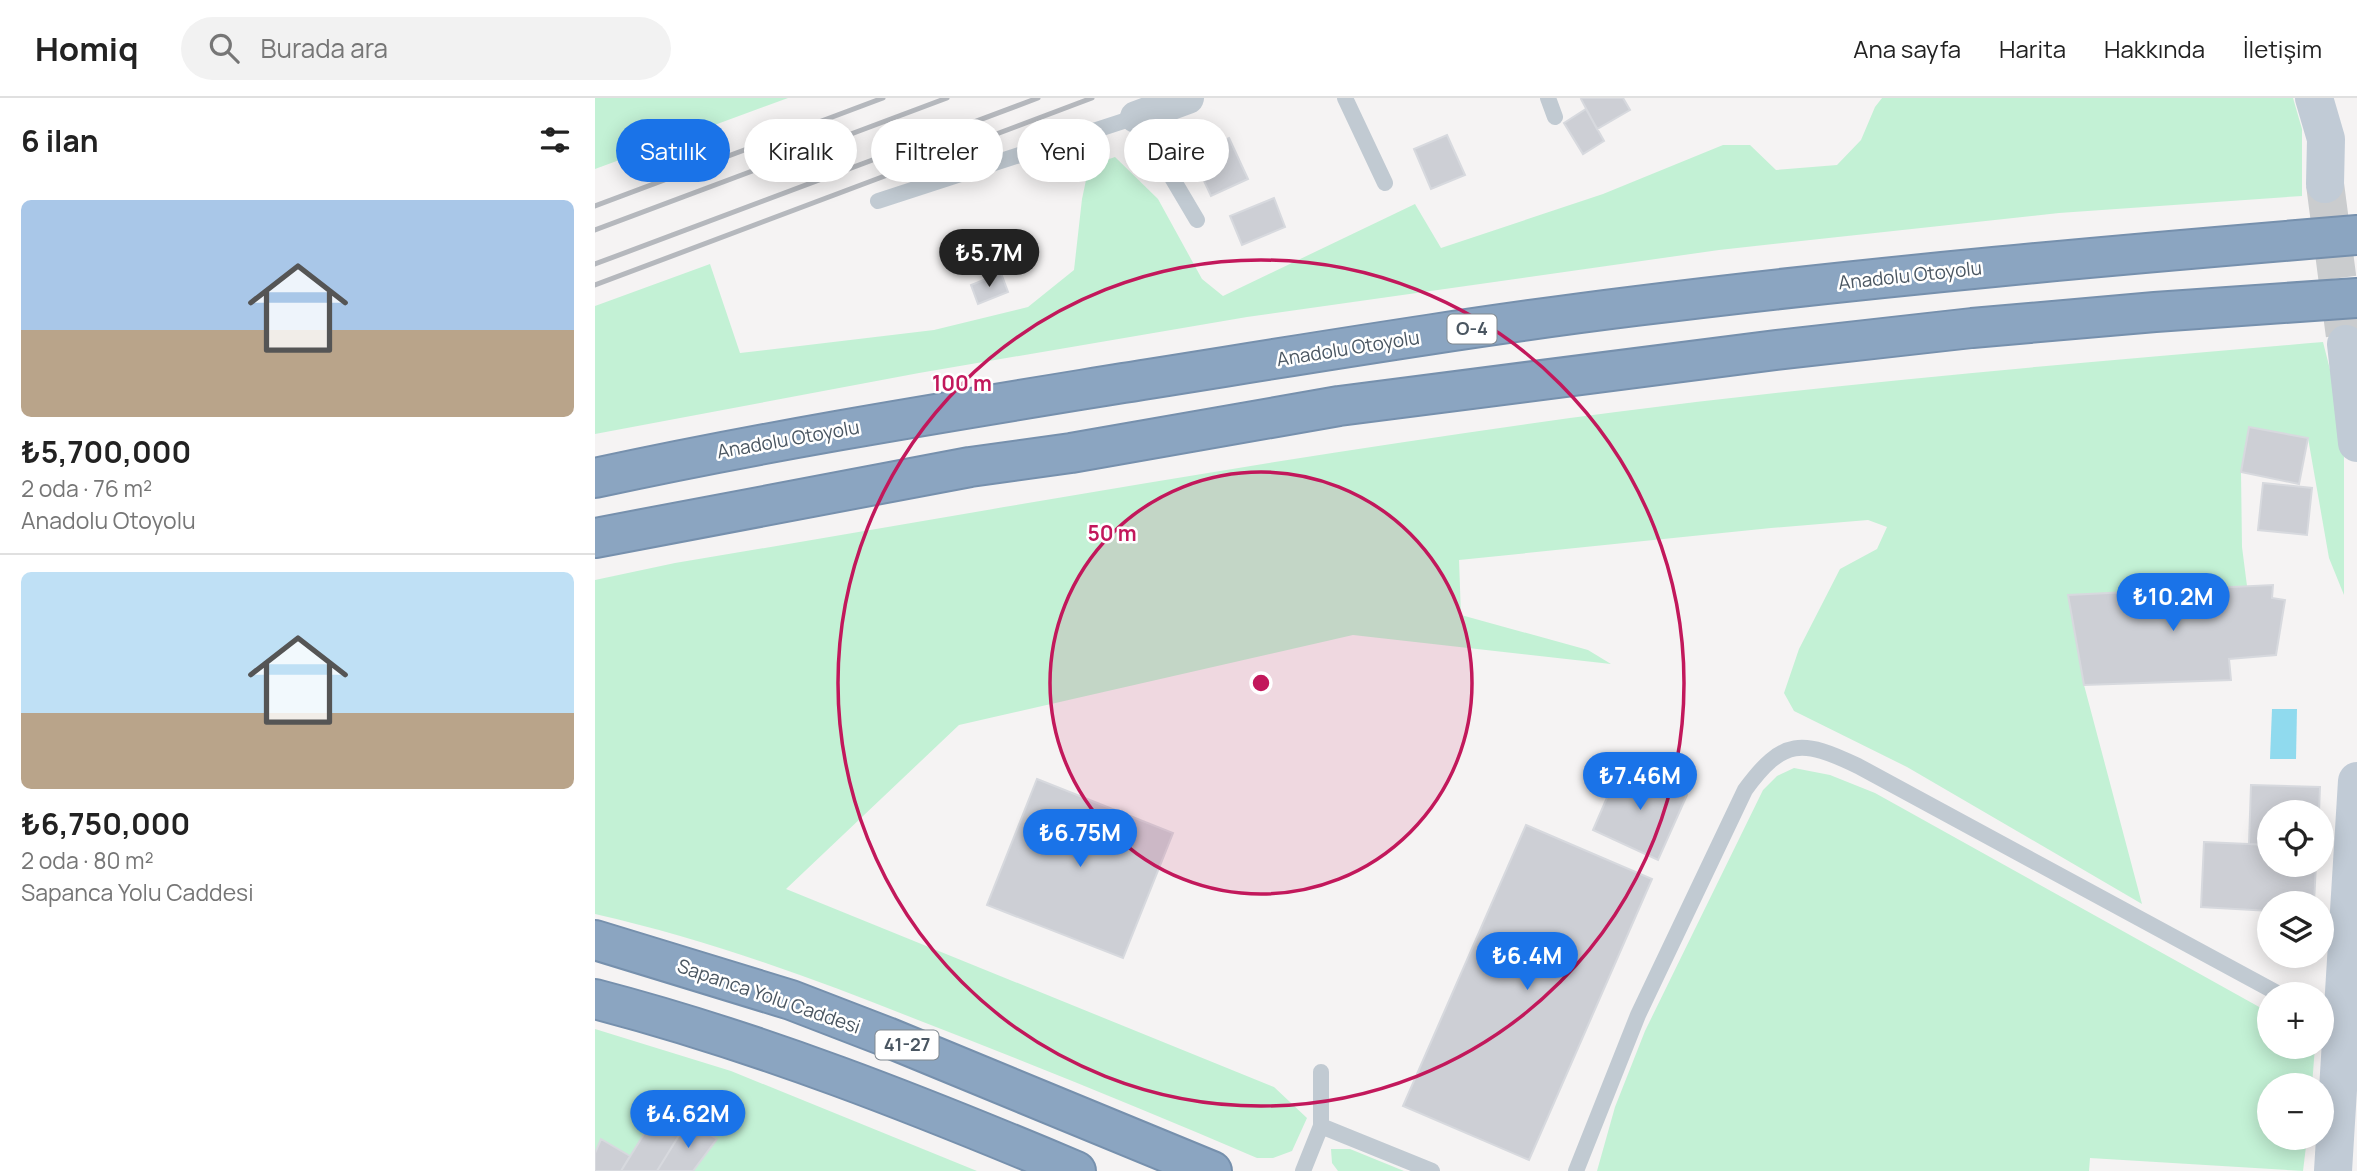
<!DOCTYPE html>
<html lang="tr">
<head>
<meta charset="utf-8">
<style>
	body { margin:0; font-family:Manrope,sans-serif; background:#f2f2f2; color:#222; height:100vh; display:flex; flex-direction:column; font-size:26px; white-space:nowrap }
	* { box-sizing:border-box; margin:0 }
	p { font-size:23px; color:#767676 }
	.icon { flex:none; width:38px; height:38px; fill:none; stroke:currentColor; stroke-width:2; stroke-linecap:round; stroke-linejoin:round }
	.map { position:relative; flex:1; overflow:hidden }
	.side { display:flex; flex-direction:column; background:#fff; width:595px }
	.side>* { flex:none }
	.banner { position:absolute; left:21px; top:21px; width:665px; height:63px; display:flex; gap:14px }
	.controls { position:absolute; left:1662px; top:702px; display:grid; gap:14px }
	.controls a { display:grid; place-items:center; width:77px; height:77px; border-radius:50%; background:#fff; box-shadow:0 4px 18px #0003; font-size:35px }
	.price { position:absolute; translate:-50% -60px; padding:0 16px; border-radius:24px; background:#1a73e8; color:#fff; font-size:23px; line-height:46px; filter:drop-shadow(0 2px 4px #0008) }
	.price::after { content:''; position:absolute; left:50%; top:42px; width:21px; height:16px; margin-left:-10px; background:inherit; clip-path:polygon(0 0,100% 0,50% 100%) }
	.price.active { background:#222; color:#fff }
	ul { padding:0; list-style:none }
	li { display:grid; align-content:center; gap:14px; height:371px; padding:0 21px }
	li+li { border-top:2px solid #e0e0e0 }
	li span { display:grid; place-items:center; height:217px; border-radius:10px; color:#555 }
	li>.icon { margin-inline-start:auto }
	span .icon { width:126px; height:126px; fill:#fffc; stroke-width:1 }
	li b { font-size:30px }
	h2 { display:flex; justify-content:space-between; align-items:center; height:84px; padding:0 21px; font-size:30px }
	.tag { padding:0 24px; border-radius:32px; background:#fff; box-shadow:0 4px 18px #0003; font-size:24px; line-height:63px }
	.tag.active { background:#1a73e8; color:#fff }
	header { display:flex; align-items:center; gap:42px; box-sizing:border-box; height:98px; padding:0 35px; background:#fff; border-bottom:2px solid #e0e0e0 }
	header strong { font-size:33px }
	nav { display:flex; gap:38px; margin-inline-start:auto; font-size:24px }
	.search { width:490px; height:63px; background:#f2f2f2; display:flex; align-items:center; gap:18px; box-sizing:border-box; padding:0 24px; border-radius:38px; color:#767676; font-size:26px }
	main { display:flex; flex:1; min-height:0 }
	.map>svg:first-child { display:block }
</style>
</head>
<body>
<header>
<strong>Homiq</strong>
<div class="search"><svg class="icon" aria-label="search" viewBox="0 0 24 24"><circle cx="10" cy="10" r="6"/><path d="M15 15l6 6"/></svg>Burada ara</div>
<nav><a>Ana sayfa</a><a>Harita</a><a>Hakkında</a><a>İletişim</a></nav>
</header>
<main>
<section class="side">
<h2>6 ilan<svg class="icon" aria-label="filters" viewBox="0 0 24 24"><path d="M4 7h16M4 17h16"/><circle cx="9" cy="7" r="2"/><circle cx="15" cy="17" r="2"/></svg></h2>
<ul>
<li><span style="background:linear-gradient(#a9c7e8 60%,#b9a48a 0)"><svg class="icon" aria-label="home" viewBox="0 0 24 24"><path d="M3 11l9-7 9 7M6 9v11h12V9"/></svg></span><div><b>₺5,700,000</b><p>2 oda · 76 m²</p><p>Anadolu Otoyolu</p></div></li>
<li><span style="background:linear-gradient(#bfe0f5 65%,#b9a48a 0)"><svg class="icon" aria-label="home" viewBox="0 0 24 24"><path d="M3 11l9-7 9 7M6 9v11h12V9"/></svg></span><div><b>₺6,750,000</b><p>2 oda · 80 m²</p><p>Sapanca Yolu Caddesi</p></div></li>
</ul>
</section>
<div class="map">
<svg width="1762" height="1073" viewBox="0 0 1762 1073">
	<rect width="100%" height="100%" fill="#f5f3f3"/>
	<path fill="#c3f1d5" d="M0,0H193L0,71Z
		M1287,0H1698L1707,31V98L1464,115L1124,152L652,219L324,275L0,336V208L115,166L145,255L339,232L433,209L479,172L487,101L494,68L520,59L563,101L607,181L628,198L820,106L846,150L1008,96L1128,47H1155L1181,72L1242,67L1266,42L1280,9Z
		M1728,244L1749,327V497L1734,460L1713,340L1654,330L1646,374L1647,449L1652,488L1473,498L1489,587L1547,806L1312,669L1199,613L1189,595L1204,551L1245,471L1282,451L1292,429L1273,422L1176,430L864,462L866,517L993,552L1016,566L758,537L364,627L191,791L679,989L712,1020L697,1053L678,1060H662C550,1012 437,966 323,922C217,880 111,841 0,816V482L80,465C393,413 706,355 1021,314C1256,284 1492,264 1728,244Z
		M1199,670L1235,677L1280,695L1675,915V948L1720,949L1717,987H1675V1040H1712L1708,1073L1495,1060L1494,1073H1002L1020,1009L1050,933L1168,692L1182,678Z
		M0,931L136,973L382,1073H0Z
		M736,1051H755L809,1073H743L737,1065Z"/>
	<path fill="#90daee" d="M1677,611H1702L1701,661H1675Z"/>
	<path fill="#cdcfd5" stroke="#d7d9de" stroke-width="2" d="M987,0H1028L1035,12L1002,31L986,1Z
		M991,11L1009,43L988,56L969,25Z
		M852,37L870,77L836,91L819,51Z
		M634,40L653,81L616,98L597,57Z
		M679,100L690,129L647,147L635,118Z
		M406,175L413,194L383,206L376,187Z
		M1654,329L1713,340L1704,386L1646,374Z
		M1668,385L1717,390L1712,437L1663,432Z
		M1678,487L1677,500L1690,502L1681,557L1634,561L1636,582L1489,587L1473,497Z
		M1026,667L1092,697L1063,762L998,732Z
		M442,681L578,735L528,860L392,807Z
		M1656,687L1725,689L1724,714H1675V747L1654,746Z
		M931,727L1057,781L934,1062L808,1008Z
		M1609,744L1675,747V766H1721L1719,805H1675V813L1606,809Z
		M67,1007L93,1023L62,1073H26Z
		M93,1023L122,1041L98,1073H62Z
		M6,1041L35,1058L26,1073H0V1055Z"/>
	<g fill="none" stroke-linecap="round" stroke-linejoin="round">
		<path stroke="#caccce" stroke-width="38" stroke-dasharray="38 19" stroke-linecap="butt" d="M1730,86L1751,246"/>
		<defs>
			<path id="highway" d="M0,380C175,342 351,314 528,285C699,258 870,229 1041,208C1281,178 1521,157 1762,137
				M0,440L375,369L476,355L744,308L1181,252L1377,230L1560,214L1762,200
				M0,842L196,902L292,939L617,1073
				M0,901C165,944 324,1007 481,1073"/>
		</defs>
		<use href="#highway" stroke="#7690ad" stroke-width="42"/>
		<path stroke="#c1cad2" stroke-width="16" d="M750,0L790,85
			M953,0L960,19
			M283,103L541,19L602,122
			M726,1028L837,1073
			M708,1073L726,1028V974
			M981,1073L1043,917L1150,692C1188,640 1207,641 1263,668L1684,896"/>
		<path stroke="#c1cad2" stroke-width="32" d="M541,19L593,0"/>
		<path stroke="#c1cbd6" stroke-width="38" d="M1719,0L1731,41L1730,86
			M1751,246L1762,345
			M1738,1073L1762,683"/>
		<use href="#highway" stroke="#8ba5c1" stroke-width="38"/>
		<path stroke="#b5b8bd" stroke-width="5" d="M0,108L288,0
			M0,132L352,0
			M0,166L443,0
			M0,187L497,0"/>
	</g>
	<circle cx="666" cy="585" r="211" fill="#c2185b" fill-opacity=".12"/>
	<g fill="none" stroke="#c2185b" stroke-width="3.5">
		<circle cx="666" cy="585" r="211"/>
		<circle cx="666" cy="585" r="423"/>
	</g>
	<g text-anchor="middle" stroke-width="5" stroke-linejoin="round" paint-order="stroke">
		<g fill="#fff" stroke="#808990" stroke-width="2">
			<rect x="852.5" y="216.5" width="49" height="29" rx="5"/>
			<rect x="280.5" y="932.5" width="63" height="29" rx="5"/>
		</g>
		<g font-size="18" font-weight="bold" fill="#4a5661">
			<text x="877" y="237">O-4</text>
			<text x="312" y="953">41-27</text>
		</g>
		<g font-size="19" fill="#4a5661" stroke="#fff">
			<text transform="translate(1315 177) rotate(-6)" y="7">Anadolu Otoyolu</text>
			<text transform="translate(753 250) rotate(-9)" y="7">Anadolu Otoyolu</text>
			<text transform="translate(193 341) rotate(-10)" y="7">Anadolu Otoyolu</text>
			<text transform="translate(174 898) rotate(19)" y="7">Sapanca Yolu Caddesi</text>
		</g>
	</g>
	<circle cx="666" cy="585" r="10" fill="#c2185b" stroke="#fff" stroke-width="3.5"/>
	<g font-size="21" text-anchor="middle" font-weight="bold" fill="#c2185b" stroke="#fff" stroke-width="5" stroke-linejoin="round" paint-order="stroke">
		<text x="367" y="293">100 m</text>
		<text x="517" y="443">50 m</text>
	</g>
</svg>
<div class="controls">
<a><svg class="icon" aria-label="locate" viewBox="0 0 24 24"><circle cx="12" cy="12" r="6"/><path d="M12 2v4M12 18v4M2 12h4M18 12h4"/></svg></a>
<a><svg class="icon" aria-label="layers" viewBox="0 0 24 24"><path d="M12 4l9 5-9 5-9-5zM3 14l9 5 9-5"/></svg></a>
<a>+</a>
<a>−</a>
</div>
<b class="price active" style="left:394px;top:191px">₺5.7M</b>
<b class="price" style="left:1578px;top:535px">₺10.2M</b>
<b class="price" style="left:1045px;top:714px">₺7.46M</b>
<b class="price" style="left:485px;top:771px">₺6.75M</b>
<b class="price" style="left:932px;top:894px">₺6.4M</b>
<b class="price" style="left:93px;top:1052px">₺4.62M</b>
<div class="banner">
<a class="tag active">Satılık</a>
<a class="tag">Kiralık</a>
<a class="tag">Filtreler</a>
<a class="tag">Yeni</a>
<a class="tag">Daire</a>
</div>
</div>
</main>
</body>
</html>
